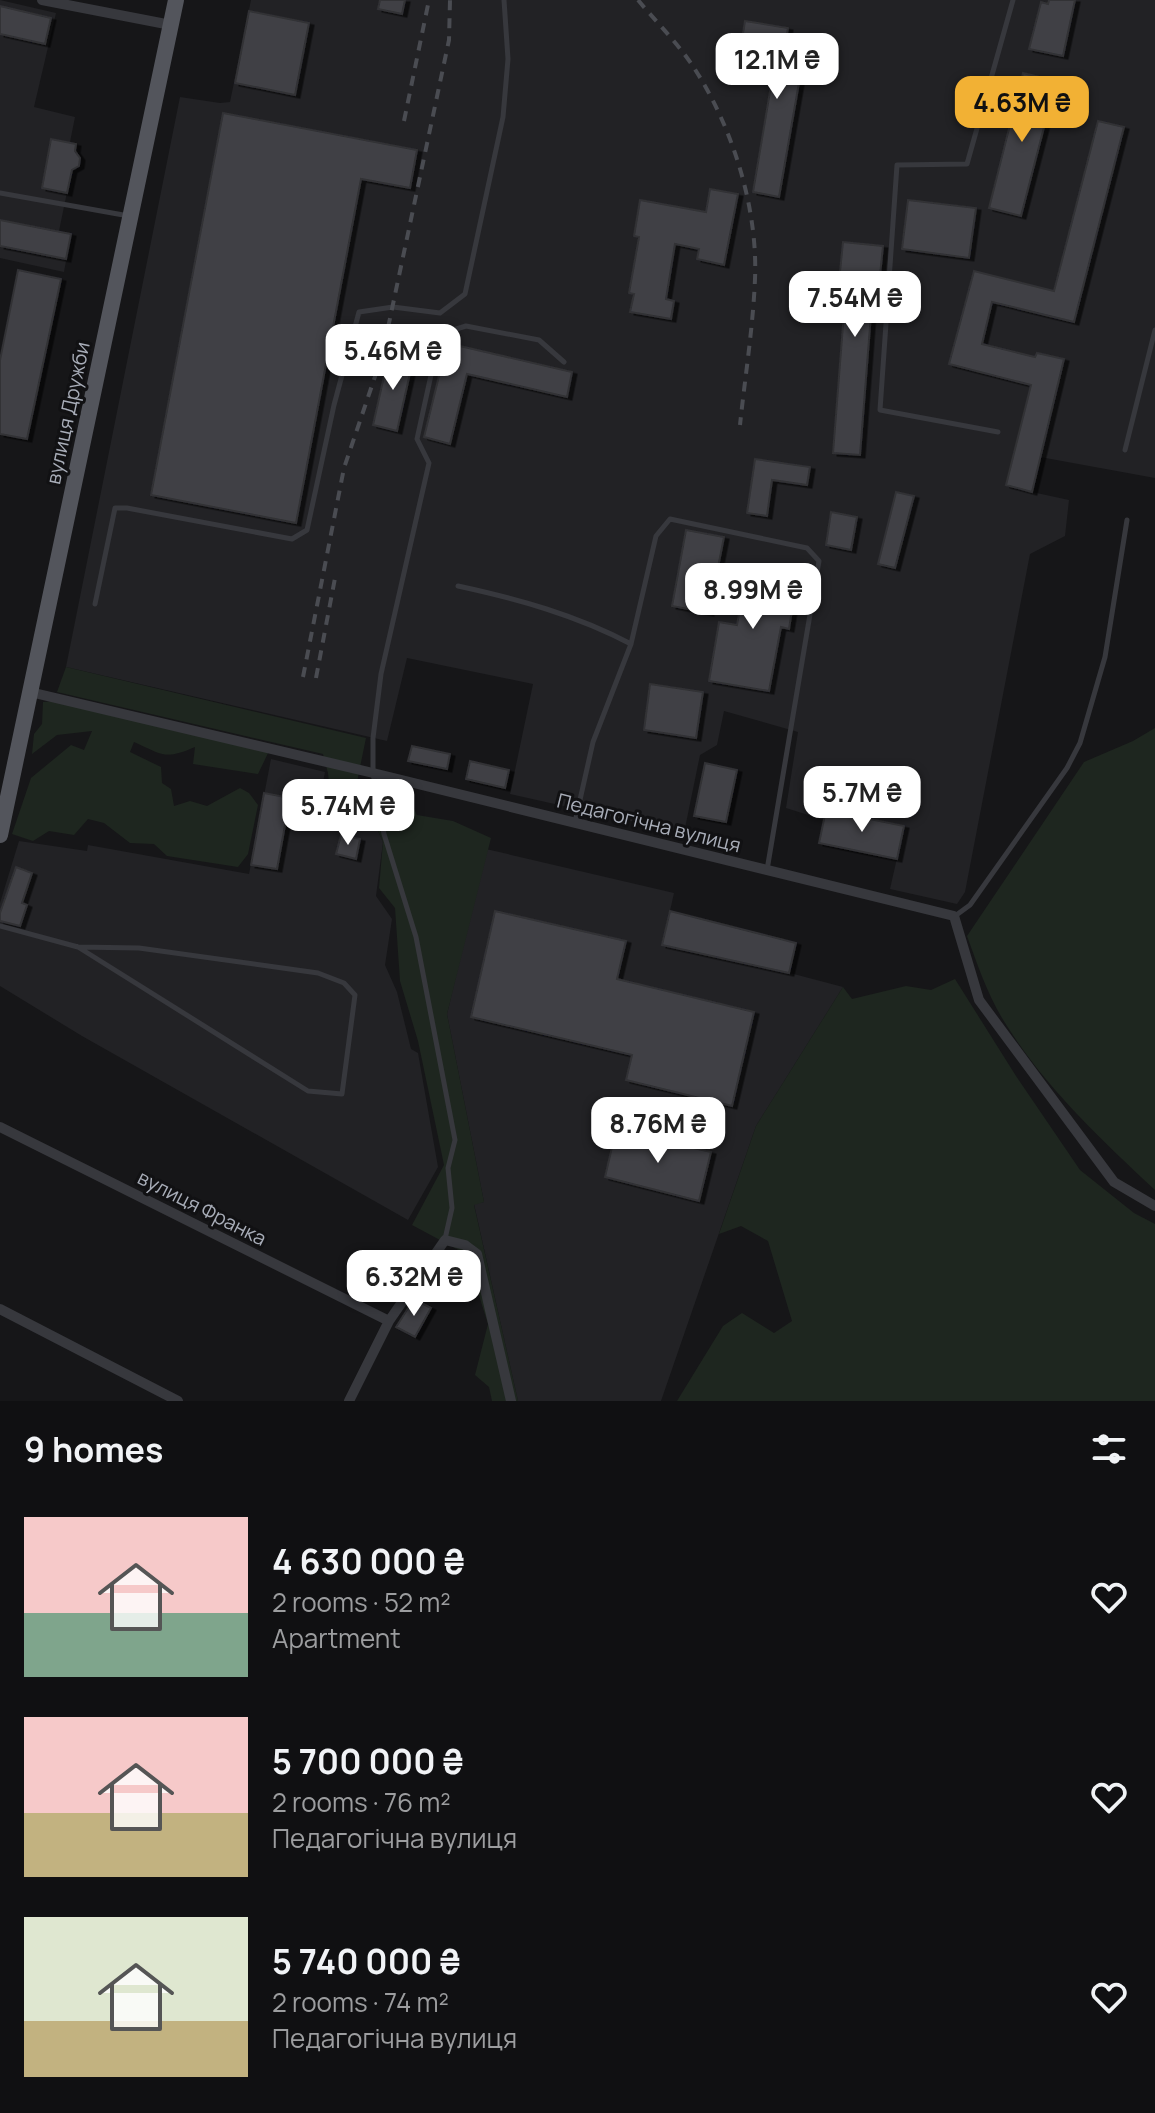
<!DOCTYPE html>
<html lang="en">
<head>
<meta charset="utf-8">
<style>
	body { margin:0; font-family:Manrope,sans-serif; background:#19191b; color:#f1f3f6; height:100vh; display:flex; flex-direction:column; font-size:30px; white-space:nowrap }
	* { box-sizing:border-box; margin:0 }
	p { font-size:26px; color:#9c9d9f }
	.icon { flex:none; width:44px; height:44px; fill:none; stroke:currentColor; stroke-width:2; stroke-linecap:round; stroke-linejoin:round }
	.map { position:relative; height:1401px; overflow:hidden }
	.details { display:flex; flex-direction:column; background:#101012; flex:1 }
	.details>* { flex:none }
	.price { position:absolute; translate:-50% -68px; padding:0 18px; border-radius:16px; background:#fff; color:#222; font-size:26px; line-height:52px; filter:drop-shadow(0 2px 4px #0008) }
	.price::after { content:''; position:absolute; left:50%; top:48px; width:24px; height:18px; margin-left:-12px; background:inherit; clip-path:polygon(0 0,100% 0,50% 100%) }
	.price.selected { background:#f2b134; color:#111 }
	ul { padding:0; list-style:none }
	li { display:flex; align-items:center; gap:24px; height:200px; padding:0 24px }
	li span { display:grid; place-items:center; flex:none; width:224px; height:160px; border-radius:0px; color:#555 }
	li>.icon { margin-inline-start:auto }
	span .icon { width:96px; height:96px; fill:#fffc; stroke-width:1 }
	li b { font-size:34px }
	h2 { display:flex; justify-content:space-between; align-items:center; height:96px; padding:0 24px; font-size:34px }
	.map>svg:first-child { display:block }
</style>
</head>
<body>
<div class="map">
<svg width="1155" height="1401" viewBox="0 0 1155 1401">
	<defs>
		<filter id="shadow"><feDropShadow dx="4.5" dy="2.5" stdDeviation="0" flood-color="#0009"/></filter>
	</defs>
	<rect width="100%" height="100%" fill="#161618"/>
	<path fill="#222225" d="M0,0L56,13L34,107L75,117L70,142L77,144L75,154L80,158L79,166L72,168L59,231L71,234L64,272L0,258Z
		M251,0H1155V478L1040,457L1032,492L1069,500L1065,536L1030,554L965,892L957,904L890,889L897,858L819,843L824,820L786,808L798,732L724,711L717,745L700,755L684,833L510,794L533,684L407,658L387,741L66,667L180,97L220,103L230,102Z
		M271,759L325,772L323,782L331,828L336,816L352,807L370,813L383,842L376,896L392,919L385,965L397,992L411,1049L418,1053L438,1167L408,1220L82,1036L0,986V903L19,841L87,851L88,845L249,874Z
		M486,849L674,893L670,911L796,943L790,973L843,987L756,1126L661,1401H518L474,1204L484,1202L447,1014Z"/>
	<path fill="#1e261f" d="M66,667L366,738L357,782L406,792L417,815L453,821L491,838L447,1014L484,1202L474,1205L518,1401H492L489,1387L475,1375L488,1324L466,1254L412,1225L444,1165L418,1041L400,981L395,908L379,888L383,842L370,813L352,807L332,814L328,773L323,754L57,692Z
		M55,701L269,751L258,774L193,764L195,747C165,760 163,755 134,742L130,752L161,767L162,783L171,789L174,806L190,801L207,806L240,788L249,793L258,805L248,854L238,867L167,856L154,844L130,843L104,823L88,819L74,835L49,831L33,841L12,834L31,778L71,745L84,750L92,731L57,735L32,754L34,734L42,724L43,702Z
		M1155,728V1190C1101,1139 1047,1089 1007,1026C989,999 978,966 967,936L1084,762L1133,741Z
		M955,979L1016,1076L1080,1170L1134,1213L1155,1224V1401H677L723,1326L742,1313L774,1333L792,1321L768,1241L741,1226L719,1234L756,1126L843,987L852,999L906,986L931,990Z"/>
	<path fill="#404145" stroke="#303034" stroke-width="2" filter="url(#shadow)" d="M380,0H405L402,14L378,9Z
		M1049,0H1075L1063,56L1029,49L1041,2L1048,4Z
		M0,6L51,18L45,44L0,34Z
		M249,11L309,23L295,95L235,83Z
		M745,21L788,28L787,34L807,37L779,197L753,192L777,50L741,45Z
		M1023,73L1056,81L1021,216L989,208Z
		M223,113L417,150L410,188L361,179L296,523L151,495Z
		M1098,121L1124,127L1074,322L992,302L982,344L1035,357L1037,353L1064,359L1032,492L1006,485L1031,385L949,364L974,271L1054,291Z
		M51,139L76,144L75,151L80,158L79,166L72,170L67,193L42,188Z
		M710,189L738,194L724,265L697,259L699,249L675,244L666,299L674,301L671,319L630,312L634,294L629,293L639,237L634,236L640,200L706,212Z
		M908,200L976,208L969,258L902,249Z
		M0,220L71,234L66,259L0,246Z
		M843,242L883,246L876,315L871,314L860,455L833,453L844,312L836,311Z
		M18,270L61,279L27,439L0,434V360Z
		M447,343L572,372L567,397L467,374L450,444L424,437Z
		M389,354L413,360L397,431L373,425Z
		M755,459L810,467L807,485L772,480L767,516L747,513Z
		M896,492L914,496L895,568L878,564Z
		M831,512L857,517L851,550L826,545Z
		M686,530L724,537L709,613L672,606Z
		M737,570L797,580L789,629L781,627L769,691L709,681L719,622L737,625L742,596L733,594Z
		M650,684L703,692L696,738L644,730Z
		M412,746L450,754L447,769L408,761Z
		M470,761L509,770L505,788L466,779Z
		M705,763L737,770L726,822L694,816Z
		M300,780L322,784L319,799L297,794Z
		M264,793L290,798L277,869L251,865Z
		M826,810L904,826L897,859L819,843Z
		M341,835L360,839L356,859L336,854Z
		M16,867L32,873L22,903L27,905L20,926L0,921V913Z
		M495,911L626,941L617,979L754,1012L732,1106L626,1080L632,1055L471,1017Z
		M670,911L796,943L789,973L662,945Z
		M616,1130L711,1152L699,1201L605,1177Z
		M414,1299L431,1308L415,1337L396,1327Z"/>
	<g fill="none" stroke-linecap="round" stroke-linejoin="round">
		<path stroke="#37383d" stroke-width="5" d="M0,193L129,216
			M998,432L880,410L897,165L967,164L1013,0
			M1125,450L1155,330
			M458,586C518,599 576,615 631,644
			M95,604L115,508H127L292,539L307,530L334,405L359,312L393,307L440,313L465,294L503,117L508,59L504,0
			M575,822L593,742L631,644L656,536L670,519L807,548L819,561L767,870
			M955,916L970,905L1067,768L1080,743L1105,657L1127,520
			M0,926L78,947L139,948L318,973L344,983L355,995L342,1094L308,1091L78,947
			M445,1239L452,1208L448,1168L455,1140L416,937L384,834L373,773V738L381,674L429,463L417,439L440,334L466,326L539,340L564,362"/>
		<path stroke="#37383d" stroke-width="10" d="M42,0L171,25
			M30,692L373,773L954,916L979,1000L1114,1182L1155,1206
			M0,1127L389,1321
			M0,1309L178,1401
			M349,1401L389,1321L445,1240L465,1245L477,1254L511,1401"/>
		<path stroke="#53555c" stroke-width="16" d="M0,835L176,0"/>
		<path stroke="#4a4c52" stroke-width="4" stroke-dasharray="10 8" stroke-linecap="butt" d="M638,0C657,23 680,45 696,71C733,129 758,209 755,279C753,328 745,377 740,425
			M404,121L429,0
			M303,677L344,468L382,356L449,40L450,0
			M316,678L335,578"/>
	</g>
	<g text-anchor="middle" stroke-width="6" stroke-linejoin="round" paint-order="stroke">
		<g font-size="20" fill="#a8adb8" stroke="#111113">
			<text transform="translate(68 413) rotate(-78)" y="7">вулиця Дружби</text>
			<text transform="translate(649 823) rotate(14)" y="7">Педагогічна вулиця</text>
			<text transform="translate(202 1208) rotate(27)" y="7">вулиця Франка</text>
		</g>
	</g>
</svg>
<b class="price" style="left:777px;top:101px">12.1M ₴</b>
<b class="price selected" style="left:1022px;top:144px">4.63M ₴</b>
<b class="price" style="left:855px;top:339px">7.54M ₴</b>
<b class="price" style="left:393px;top:392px">5.46M ₴</b>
<b class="price" style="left:753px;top:631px">8.99M ₴</b>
<b class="price" style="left:862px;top:834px">5.7M ₴</b>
<b class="price" style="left:348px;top:847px">5.74M ₴</b>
<b class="price" style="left:658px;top:1165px">8.76M ₴</b>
<b class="price" style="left:414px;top:1318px">6.32M ₴</b>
</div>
<section class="details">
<h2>9 homes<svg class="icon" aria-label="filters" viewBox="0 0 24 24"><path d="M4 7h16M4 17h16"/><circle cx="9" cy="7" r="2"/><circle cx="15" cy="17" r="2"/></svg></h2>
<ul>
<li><span style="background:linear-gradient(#f6c9c9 60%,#7fa58c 0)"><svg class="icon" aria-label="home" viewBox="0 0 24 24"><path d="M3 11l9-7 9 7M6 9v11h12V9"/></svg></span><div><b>4 630 000 ₴</b><p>2 rooms · 52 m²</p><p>Apartment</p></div><svg class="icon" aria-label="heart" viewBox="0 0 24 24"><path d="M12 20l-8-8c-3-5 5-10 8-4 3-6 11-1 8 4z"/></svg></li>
<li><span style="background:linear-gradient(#f6c9c9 60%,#c2b280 0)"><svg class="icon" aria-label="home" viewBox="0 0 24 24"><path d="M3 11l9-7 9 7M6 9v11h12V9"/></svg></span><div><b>5 700 000 ₴</b><p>2 rooms · 76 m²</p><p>Педагогічна вулиця</p></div><svg class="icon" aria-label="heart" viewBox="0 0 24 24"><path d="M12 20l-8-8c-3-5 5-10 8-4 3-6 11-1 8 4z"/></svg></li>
<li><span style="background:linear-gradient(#dfe7d0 65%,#c2b280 0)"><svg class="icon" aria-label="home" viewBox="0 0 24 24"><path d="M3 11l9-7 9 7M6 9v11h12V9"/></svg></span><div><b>5 740 000 ₴</b><p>2 rooms · 74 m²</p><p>Педагогічна вулиця</p></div><svg class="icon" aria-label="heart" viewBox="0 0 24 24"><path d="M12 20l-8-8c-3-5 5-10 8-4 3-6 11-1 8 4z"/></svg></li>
</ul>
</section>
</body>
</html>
